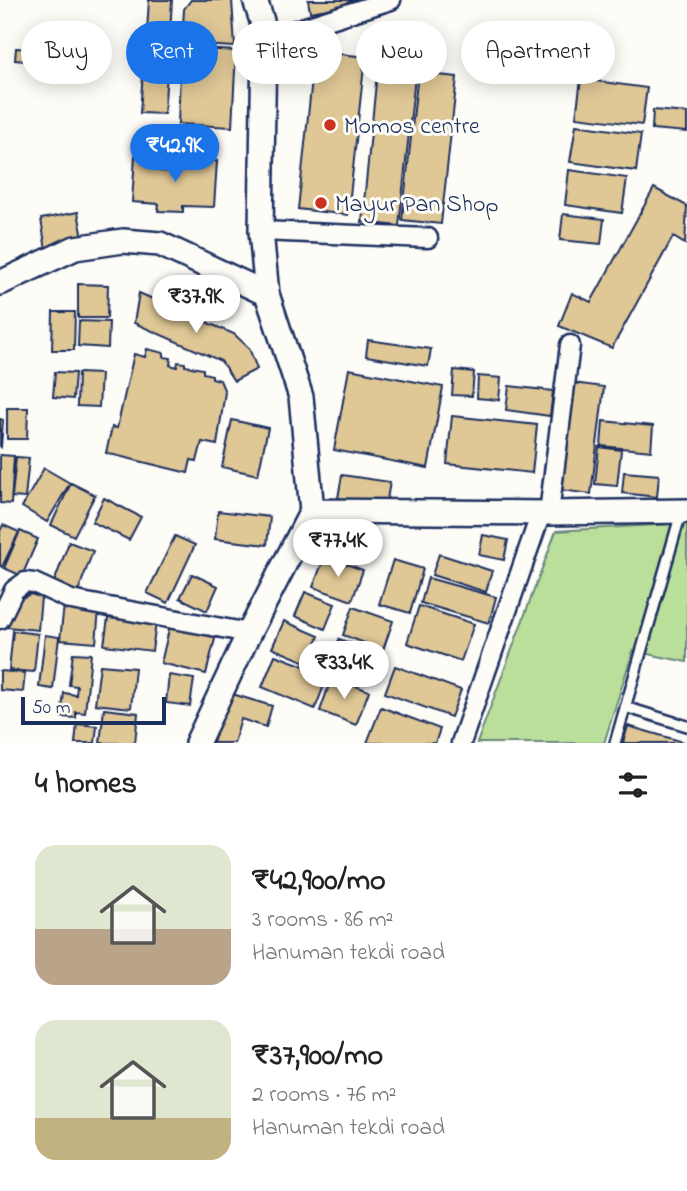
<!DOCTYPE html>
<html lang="en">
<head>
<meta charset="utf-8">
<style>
	body { margin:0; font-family:"Indie Flower",sans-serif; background:#f2f2f2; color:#222; height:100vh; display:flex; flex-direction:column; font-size:26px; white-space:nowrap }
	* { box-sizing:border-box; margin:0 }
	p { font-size:23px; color:#767676 }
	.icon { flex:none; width:38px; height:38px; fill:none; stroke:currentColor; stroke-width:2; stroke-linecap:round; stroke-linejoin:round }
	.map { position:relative; height:743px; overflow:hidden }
	.panel { display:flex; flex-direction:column; background:#fff; flex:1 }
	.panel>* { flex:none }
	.banner { position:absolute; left:21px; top:21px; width:646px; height:63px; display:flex; gap:14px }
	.scale { position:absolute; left:21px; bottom:18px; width:145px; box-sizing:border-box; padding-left:7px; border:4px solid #1b2f5e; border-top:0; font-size:19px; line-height:24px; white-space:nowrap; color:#1b2f5e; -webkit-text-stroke:5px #fdfcf7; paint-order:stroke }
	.price { position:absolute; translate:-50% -60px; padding:0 16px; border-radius:24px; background:#fff; color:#222; font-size:23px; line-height:46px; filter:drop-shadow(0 2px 4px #0008) }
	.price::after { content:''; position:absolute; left:50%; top:42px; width:21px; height:16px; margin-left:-10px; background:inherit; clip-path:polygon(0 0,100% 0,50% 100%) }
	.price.selected { background:#1a73e8; color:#fff }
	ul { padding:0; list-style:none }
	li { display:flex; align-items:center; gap:21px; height:175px; padding:0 35px }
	li span { display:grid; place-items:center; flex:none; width:196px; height:140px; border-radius:21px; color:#555 }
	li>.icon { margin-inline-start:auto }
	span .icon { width:84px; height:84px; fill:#fffc; stroke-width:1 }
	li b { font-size:30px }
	h2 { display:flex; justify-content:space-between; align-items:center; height:84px; padding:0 35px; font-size:30px }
	.chip { padding:0 24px; border-radius:32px; background:#fff; box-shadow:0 4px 18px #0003; font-size:24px; line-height:63px }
	.chip.selected { background:#1a73e8; color:#fff }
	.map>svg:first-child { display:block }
</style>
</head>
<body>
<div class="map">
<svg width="687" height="743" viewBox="0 0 687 743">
	<rect width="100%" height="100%" fill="#fdfcf7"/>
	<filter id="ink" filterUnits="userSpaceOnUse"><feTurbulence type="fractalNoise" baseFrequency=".0143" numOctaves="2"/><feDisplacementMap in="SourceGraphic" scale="14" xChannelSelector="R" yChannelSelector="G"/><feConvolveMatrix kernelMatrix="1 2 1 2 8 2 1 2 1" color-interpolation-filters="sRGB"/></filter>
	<g filter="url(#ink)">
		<path fill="#b9df9a" stroke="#6a877c" stroke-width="2" d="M687,523V662L633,651L604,743H477L556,531Z"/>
		<path fill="#dfc796" stroke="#1b2f5e" stroke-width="2" d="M149,0H172L170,32L147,31Z
			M191,0H232L235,47L182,44L184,9Z
			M308,0H362L363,3L310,12Z
			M145,43L169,45L164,114L140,113Z
			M16,48L38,50L36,62L15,60Z
			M181,48L236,51L232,127L178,124Z
			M315,51L365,57L348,215L298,209Z
			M378,63L416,67L399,226L362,222Z
			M418,73L457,77L441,224L402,220Z
			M581,79L647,88L642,125L576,117Z
			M653,110L687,113V132L652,129Z
			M576,125L641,134L636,171L570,162Z
			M135,156L160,158L159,171L181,172L182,159L217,161L214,207L183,206V212L158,211L159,204L132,202Z
			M569,170L627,178L622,213L565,205Z
			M654,188L687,206L685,244L673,237L612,348L559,326L572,293L591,302Z
			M78,212L84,243L46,250L41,219Z
			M563,214L604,219L601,244L560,240Z
			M78,284L108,285L107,318H78Z
			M139,293L234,334L249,348L257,369L234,381L221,361L134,323Z
			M53,312H75L74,350H52Z
			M79,321L109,322L108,348L78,346Z
			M368,340L431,349L428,366L366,356Z
			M147,349L164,353V357L171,358L170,365L177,367L178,362L185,363V366L203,369V373L212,375V378L220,380L225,392L217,445L202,442L197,461L191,460L188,473L106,453L112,427L117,428L134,354L145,357Z
			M349,369L443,387L428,468L334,450Z
			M454,370L474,372L472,396L452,395Z
			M55,372L75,373L73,399L53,397Z
			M78,373L101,374L99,407L77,406Z
			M478,376L501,378L499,400L477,398Z
			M573,383L604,387L591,494L560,490Z
			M509,386L553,391L550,416L506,410Z
			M7,408H28L27,439H7Z
			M452,416L537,425L532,473L447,464Z
			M0,419L3,420L1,447L0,446Z
			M232,420L268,428L258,475L222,467Z
			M603,421L653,426L651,451L601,446Z
			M599,447L621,450L617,486L595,484Z
			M0,455L14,456L11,504L0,503Z
			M16,457L29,458L25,498L12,497Z
			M44,468L70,483L47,522L22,507Z
			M624,472L659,475L657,497L622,493Z
			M342,475L390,482L386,505L338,498Z
			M71,483L95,495L74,536L51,525Z
			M104,498L141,517L129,540L92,522Z
			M218,511L270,517L267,545L215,539Z
			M3,525L19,532L2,567L0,566V531Z
			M20,531L38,539L22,576L4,568Z
			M483,535L508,540L504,560L479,555Z
			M175,536L195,545L168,603L147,593Z
			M69,542L93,551L76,597L52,588Z
			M439,554L492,571L486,592L432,575Z
			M325,556L363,570L352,601L313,587Z
			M393,560L423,569L410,613L379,604Z
			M192,574L218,586L207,611L180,598Z
			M428,578L496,597L489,623L421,603Z
			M305,592L335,604L325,629L295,616Z
			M30,594L41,597L38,630L7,627L13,602Z
			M64,605L99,609L96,643L60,640Z
			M419,606L474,624L461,661L407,643Z
			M353,607L393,621L383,650L343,635Z
			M108,618L156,623L152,651L104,645Z
			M171,621L217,631L206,674L161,663Z
			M284,621L319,636L308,663L272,648Z
			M13,631L38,634L34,672L9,670Z
			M45,635L59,637L53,689L39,687Z
			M339,639L377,653L367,682L329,668Z
			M73,653L91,654L85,713L76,712V718L61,717L64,693L76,695L77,686L69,685Z
			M275,655L328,675L315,709L262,687Z
			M100,665L135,668L131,708L95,704Z
			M395,666L461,690L451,717L385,693Z
			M0,671L25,673L23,692L0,690Z
			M169,675L194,679L190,706L166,703Z
			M332,677L369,691L356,725L320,711Z
			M229,693L272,706L266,727L241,719L234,743H213Z
			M381,707L440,729L435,743H367Z
			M104,709L138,713L135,743H100Z
			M77,724L97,726L95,743H75Z
			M628,726L687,743H623Z"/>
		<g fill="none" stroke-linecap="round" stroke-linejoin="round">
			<defs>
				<path id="service" d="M625,707L687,726
					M615,743L681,513"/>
				<path id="minor" d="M264,40L391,0
					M261,231L428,238
					M549,513L570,345
					M0,619L14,590L25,582L34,583L71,600L249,633
					M461,743L541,513"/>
				<path id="tertiary" d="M0,283L75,248L123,241L160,244L267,294
					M312,511L549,513L687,511
					M197,743L249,633L312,511L301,397L267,294L261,231L264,40L262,21L255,0"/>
			</defs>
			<use href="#service" stroke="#1b2f5e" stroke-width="14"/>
			<use href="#minor" stroke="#1b2f5e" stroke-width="23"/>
			<use href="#tertiary" stroke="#1b2f5e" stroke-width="28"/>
			<use href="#service" stroke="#fdfcf7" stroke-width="9"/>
			<use href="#minor" stroke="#fdfcf7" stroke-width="18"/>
			<use href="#tertiary" stroke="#fdfcf7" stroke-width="23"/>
		</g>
	</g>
	<g fill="#c8321e" stroke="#fdfcf7" stroke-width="2.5">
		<circle cx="330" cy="125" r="7"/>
		<circle cx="321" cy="203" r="7"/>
	</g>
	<g text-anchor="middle" stroke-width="6" stroke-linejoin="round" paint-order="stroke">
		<g font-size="24" fill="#1b2f5e" stroke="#fdfcf7" text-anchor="start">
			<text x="344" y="133">Momos centre</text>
			<text x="335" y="211">Mayur Pan Shop</text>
		</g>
	</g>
</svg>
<div class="scale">50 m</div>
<b class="price selected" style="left:175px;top:184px">₹42.9K</b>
<b class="price" style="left:196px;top:335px">₹37.9K</b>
<b class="price" style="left:338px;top:579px">₹77.4K</b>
<b class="price" style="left:344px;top:701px">₹33.4K</b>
<div class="banner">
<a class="chip">Buy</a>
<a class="chip selected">Rent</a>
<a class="chip">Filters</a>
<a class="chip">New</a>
<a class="chip">Apartment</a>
</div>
</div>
<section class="panel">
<h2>4 homes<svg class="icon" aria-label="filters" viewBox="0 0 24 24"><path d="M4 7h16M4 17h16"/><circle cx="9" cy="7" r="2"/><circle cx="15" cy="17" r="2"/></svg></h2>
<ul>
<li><span style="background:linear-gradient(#dfe7d0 60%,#b9a48a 0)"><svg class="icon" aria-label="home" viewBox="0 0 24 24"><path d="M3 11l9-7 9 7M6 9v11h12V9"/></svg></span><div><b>₹42,900/mo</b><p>3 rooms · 86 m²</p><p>Hanuman tekdi road</p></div></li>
<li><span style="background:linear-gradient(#dfe7d0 70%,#c2b280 0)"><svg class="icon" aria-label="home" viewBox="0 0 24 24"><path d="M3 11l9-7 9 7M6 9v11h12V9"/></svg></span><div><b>₹37,900/mo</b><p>2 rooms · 76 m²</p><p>Hanuman tekdi road</p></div></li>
</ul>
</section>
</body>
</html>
